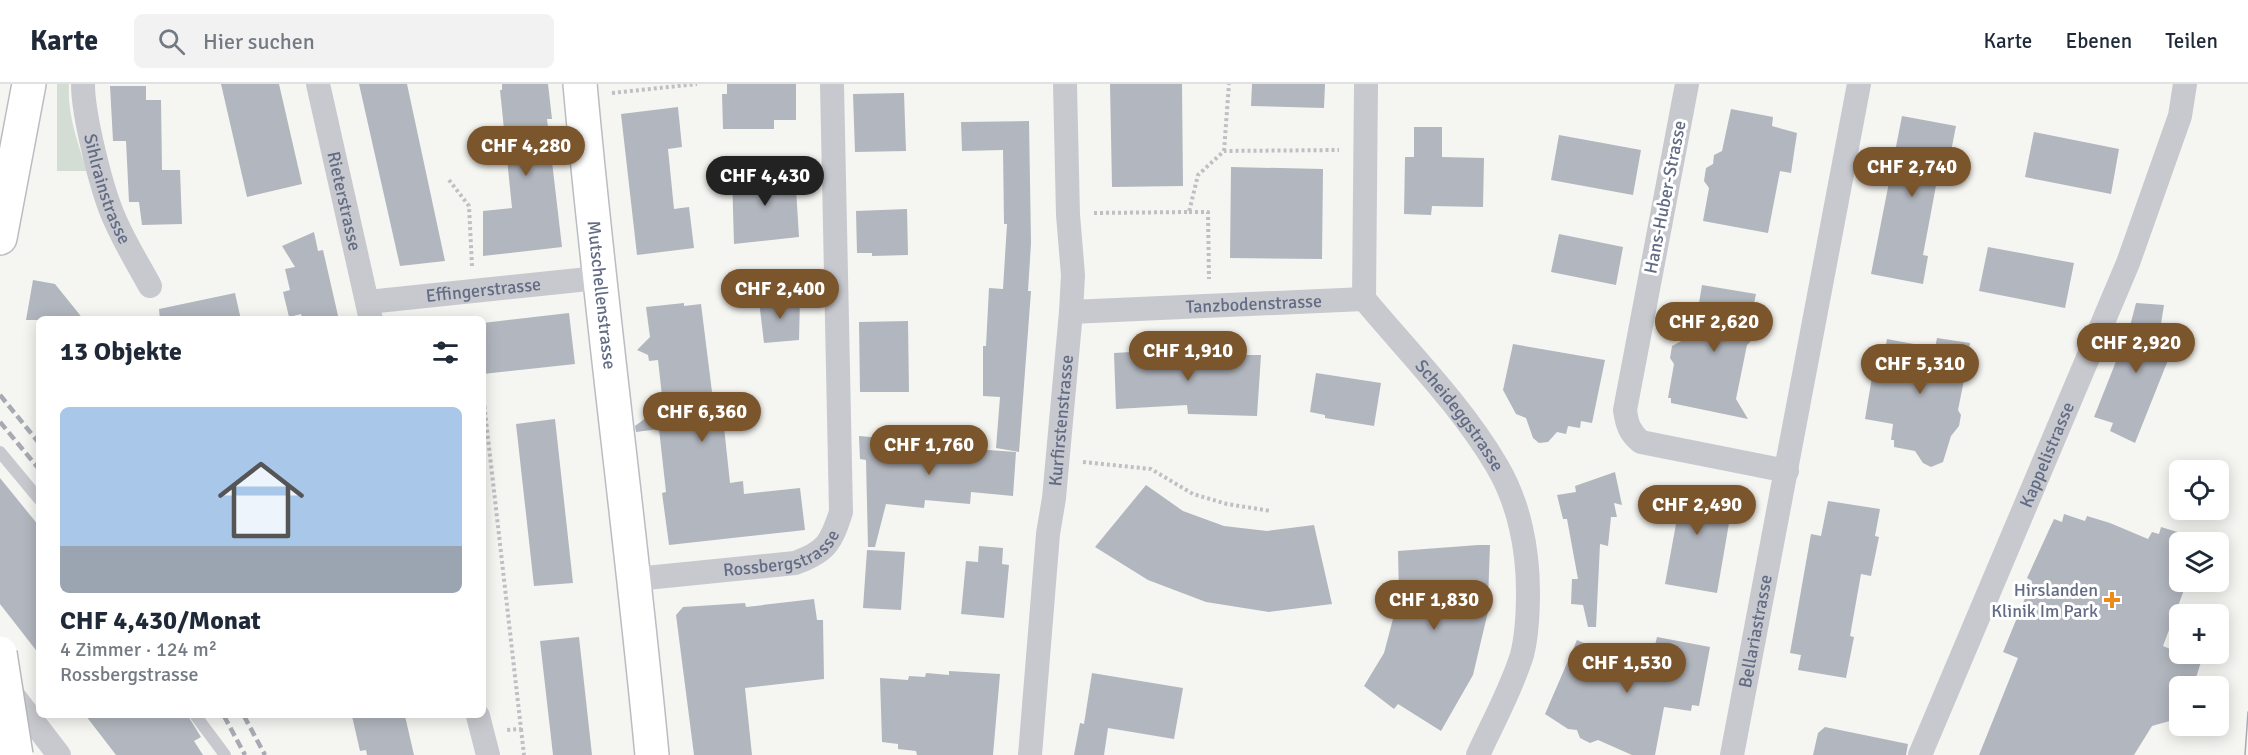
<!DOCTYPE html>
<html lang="de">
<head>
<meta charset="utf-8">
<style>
	body { margin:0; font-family:Signika,sans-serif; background:#f2f2f3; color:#1f2937; height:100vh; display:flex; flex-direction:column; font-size:22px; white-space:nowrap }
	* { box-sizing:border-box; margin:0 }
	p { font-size:20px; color:#747a83 }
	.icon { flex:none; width:33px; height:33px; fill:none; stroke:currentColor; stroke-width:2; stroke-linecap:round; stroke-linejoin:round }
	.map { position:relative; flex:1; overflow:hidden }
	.details { position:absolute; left:36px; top:232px; width:450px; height:402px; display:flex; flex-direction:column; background:#fff; border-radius:9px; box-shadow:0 3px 15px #0003 }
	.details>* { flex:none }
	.buttons { position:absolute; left:2169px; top:376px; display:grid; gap:12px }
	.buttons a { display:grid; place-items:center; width:60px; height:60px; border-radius:9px; background:#fff; box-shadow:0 3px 15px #0003; font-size:30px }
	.price { position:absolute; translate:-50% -51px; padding:0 14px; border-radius:21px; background:#7b552b; color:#fff; font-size:20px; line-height:39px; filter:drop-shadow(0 2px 3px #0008) }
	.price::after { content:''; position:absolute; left:50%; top:36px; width:18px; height:14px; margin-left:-9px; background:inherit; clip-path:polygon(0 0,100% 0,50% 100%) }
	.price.active { background:#222; color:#fff }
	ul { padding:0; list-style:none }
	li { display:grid; align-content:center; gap:12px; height:318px; padding:0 24px }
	li span { display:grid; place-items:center; height:186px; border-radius:9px; color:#555 }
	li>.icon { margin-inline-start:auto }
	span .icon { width:108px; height:108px; fill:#fffc; stroke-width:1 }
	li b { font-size:26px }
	h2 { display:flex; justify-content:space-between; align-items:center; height:72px; padding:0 24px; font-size:26px }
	header { display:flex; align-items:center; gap:36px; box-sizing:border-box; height:84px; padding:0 30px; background:#fff; border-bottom:2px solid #e0e1e3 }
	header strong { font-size:28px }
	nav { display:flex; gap:33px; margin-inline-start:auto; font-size:21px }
	.search { width:420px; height:54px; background:#f2f2f3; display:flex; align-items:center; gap:15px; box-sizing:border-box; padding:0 21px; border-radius:9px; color:#747a83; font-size:22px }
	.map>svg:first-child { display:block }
</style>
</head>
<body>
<header>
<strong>Karte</strong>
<div class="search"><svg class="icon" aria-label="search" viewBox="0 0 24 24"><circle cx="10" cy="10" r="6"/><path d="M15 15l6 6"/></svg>Hier suchen</div>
<nav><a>Karte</a><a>Ebenen</a><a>Teilen</a></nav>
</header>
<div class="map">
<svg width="2248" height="671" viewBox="0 0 2248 671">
	<rect width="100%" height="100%" fill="#f5f6f2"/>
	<path fill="#d4ddd3" d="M57,0H69C67,30 78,59 87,87H57Z"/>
	<path fill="#b2b6be" d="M221,0H279L302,100L247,113Z
		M359,0H407L445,177L400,182Z
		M502,0H548L552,35H547L562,163L483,172V127L512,124L500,6H502Z
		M727,0H796V36H774V45H723L722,10H727Z
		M1110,0H1182L1183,102L1112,103Z
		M1252,0H1325L1324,24L1251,22Z
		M110,2H146V16H161L162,86H180L182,140L142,141L139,118H129L126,57H113Z
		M904,9L906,67L855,68L853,10Z
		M678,23L682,63L668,65L674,125L689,123L694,164L637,171L621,30Z
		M1731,25L1773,33L1772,42L1797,49L1791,89L1780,87L1768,149L1703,137L1709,104L1704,97L1706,84L1713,80L1714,71L1722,67Z
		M1902,32L1956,42L1946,93L1938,91L1923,171L1928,172L1923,200L1871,190Z
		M1029,37L1031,159L1028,207H1031L1019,368L996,364L1000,313L983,312V262H986L989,204L1003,205L1007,140H1004L1003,66L962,67L961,38Z
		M1414,43H1442V73L1484,74L1483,123L1432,122L1431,131L1404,130L1405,73H1414Z
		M2034,48L2119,65L2111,110L2025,93Z
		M1559,51L1641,66L1633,111L1551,96Z
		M1231,83L1323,85L1322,175L1230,174Z
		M795,89L799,153L734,160L732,91Z
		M907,125L908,171L872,172V169H857L856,127Z
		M314,148L318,167L323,166L339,236H303L301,230L289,233L283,208L290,206L285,185L295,183L282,162Z
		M1559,150L1623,163L1616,201L1551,188Z
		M1988,163L2074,179L2065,224L1979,207Z
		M33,196L55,200L84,236H26Z
		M1702,201L1756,210L1751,233L1758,235L1754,254L1747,261L1736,315L1748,335L1671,319V314H1668L1674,280L1670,274L1672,262L1687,254L1690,236L1696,237Z
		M235,209L241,236H160L159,225Z
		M800,214L799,256L764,259L759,217Z
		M684,219V222L701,220L713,316L721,315L730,399L743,397L744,410L800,404L805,446L669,461L662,409L666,408L659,345L636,348L635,342L663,321L658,276L649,277L648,271L637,266L650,253L646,223Z
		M2136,219L2164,221L2158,259L2174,261L2135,359L2110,347L2113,339L2094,333L2130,242Z
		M569,229L575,280L483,290V239Z
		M908,237L909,308H860L859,238Z
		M1937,254L1970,259L1969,267L1972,272L1970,283L1966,286L1958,326L1961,331L1959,342L1951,352L1943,378L1931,383L1923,379L1915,367L1894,363V356H1891L1893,340L1865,335L1876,269L1884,271L1887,255L1935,264Z
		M1513,260L1605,276L1592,339L1581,337L1580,344L1568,342L1566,350L1557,348L1548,358L1539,359L1533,354L1526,334L1516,330L1503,306Z
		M1201,264L1202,271H1261L1257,332L1188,330L1187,321L1116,325L1114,269Z
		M1316,289L1381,299L1374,342L1325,334V331L1310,328Z
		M555,335L573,499L534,502L516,340Z
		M859,352L917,357L918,361L1016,368L1013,412L971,408L970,420L925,416L924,424L886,420L875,463H868L866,376L860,375Z
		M1615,388L1622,421L1614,419L1617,433H1611L1608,462L1600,460L1596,543H1588L1583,521L1571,520L1572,495H1578L1567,435H1563L1557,411L1576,408L1575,402Z
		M0,394L39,442V570L0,520Z
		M1146,401L1183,427L1224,442L1267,447L1314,441L1332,520L1269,528L1206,518L1148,496L1095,463Z
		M1662,401L1734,410L1717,509L1665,500L1678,429L1658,426Z
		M1828,417L1880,425L1875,452L1879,453L1871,492L1861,490L1850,552L1854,553L1846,594L1798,586L1801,571L1790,569L1811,450L1821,452Z
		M2064,430L2085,437L2087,432L2110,439L2148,455L2152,448L2159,450L2161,443L2184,450L2185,459H2180V498H2187L2163,562L2201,578L2193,603H2180V634L2152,642L2134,671H1979L2018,574L2003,568L2032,497L2027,494L2054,435L2062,438Z
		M1478,461H1490L1488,516H1482L1490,519L1473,591L1441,647L1398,620L1394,625L1364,602L1384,569L1399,512L1398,467Z
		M979,462L1003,464L1002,480L1009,481L1004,534L961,530L966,477L978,478Z
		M867,466L905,468L901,526L863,524Z
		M814,515L817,536H823L824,595L745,604L752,671H694L676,531L683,523L745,519L746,523Z
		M579,553L592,671H553L540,557Z
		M1657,553L1710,563L1699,622L1692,621L1691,627L1664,623L1655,671H1632L1598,656L1590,659L1580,654L1577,646L1568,645L1545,630L1577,556L1649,587Z
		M949,587L1000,590L993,671H917L916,667L898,665V660L882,658L880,594L908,596L909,592L925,593L926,589L949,591Z
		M1092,589L1183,604L1174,655L1108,644L1104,671H1074L1080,639L1084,640Z
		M86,632H188L201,653L194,657L203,671H116Z
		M352,632H405L414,671H367L366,666L360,667Z
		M1825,643L1908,660L1906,671H1813L1818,649Z"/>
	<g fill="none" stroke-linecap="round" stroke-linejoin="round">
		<defs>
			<g id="secondary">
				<path id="s10" d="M580,0C600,224 631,447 652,671"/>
				<path d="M0,154L29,0"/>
			</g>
		</defs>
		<use href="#secondary" stroke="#babcc2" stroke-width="36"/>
		<path stroke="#bfc0c3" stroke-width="4" stroke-dasharray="3 3" stroke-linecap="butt" d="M612,9L697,0
			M1224,67L1229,0
			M449,96L469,122L472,182
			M1189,128H1208L1209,195
			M1094,129L1189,128L1198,91L1224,67L1339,66
			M483,310L521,645L507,646
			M1083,378L1151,385L1193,410L1227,420L1271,427
			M521,645L524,671"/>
		<path stroke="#c8c9ce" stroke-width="12" d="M0,368L39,415
			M196,632L225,671"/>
		<g stroke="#c8c9ce" stroke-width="24">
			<path id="s1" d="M83,0C83,31 102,108 115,136C125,159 138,180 150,202"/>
			<path id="s2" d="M318,0L371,236"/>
			<path id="s3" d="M1366,0L1364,215C1409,269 1461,321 1497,382C1519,419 1528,465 1528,508C1528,529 1527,551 1522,571C1511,606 1493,638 1478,671"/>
			<path d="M1687,0L1625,326C1627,341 1630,349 1641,358L1787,387"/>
			<path id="s4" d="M368,218L598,194"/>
			<path id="s5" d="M1071,228L1364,215"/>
			<path id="s6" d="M636,495L795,479C826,468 831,459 841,428L832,0"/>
			<path d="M6,602L59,671"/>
			<path d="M478,632L488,671"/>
			<path id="s7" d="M1030,671L1048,450L1054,414L1071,228L1073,191L1068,131L1065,0"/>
			<path id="s8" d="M1732,671L1859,0"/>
			<path id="s9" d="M1920,671L2128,179L2180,32L2185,0"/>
		</g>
		<use href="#secondary" stroke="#fff" stroke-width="33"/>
		<path stroke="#a7aab2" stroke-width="1.5" d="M2245,671L2248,628"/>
		<path stroke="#a7aab2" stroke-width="4.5" stroke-dasharray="9 4.5" stroke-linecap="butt" d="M0,311L39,359
			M0,338L39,385
			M224,632L245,671
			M244,632L265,671"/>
		<defs>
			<path id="highway-bridge" d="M0,569L16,671"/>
		</defs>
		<use href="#highway-bridge" stroke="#b7b9be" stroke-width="36" stroke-linecap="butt"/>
		<use href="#highway-bridge" stroke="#fff" stroke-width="33"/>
	</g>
	<path fill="#ec8b1c" stroke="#fff" stroke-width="2" d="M2109 507h6v6h6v6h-6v6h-6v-6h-6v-6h6z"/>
	<g text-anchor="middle" stroke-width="6" stroke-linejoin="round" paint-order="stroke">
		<g font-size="18" fill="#636c85" stroke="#fff">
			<text dy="6" stroke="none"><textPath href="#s1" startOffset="108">Sihlrainstrasse</textPath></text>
			<text transform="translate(1665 113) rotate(-79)" y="6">Hans-Huber-Strasse</text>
			<text dy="6" stroke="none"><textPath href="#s2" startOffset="120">Rieterstrasse</textPath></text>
			<text dy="6" stroke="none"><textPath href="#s4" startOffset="116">Effingerstrasse</textPath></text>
			<text dy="6" stroke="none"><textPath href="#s10" startOffset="212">Mutschellenstrasse</textPath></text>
			<text dy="6" stroke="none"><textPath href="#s5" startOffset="183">Tanzbodenstrasse</textPath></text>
			<text dy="6" stroke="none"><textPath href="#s3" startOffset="366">Scheideggstrasse</textPath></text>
			<text dy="6" stroke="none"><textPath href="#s7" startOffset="336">Kurfirstenstrasse</textPath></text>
			<text dy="6" stroke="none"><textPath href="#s9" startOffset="326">Kappelistrasse</textPath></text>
			<text dy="6" stroke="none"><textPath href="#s6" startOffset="150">Rossbergstrasse</textPath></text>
			<text dy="6" stroke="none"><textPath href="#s8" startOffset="126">Bellariastrasse</textPath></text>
		</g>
		<g font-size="18" fill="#636c85" stroke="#fff" text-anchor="end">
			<text x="2098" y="512">Hirslanden<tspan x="2098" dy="21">Klinik Im Park</tspan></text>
		</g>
	</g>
</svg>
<div class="buttons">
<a><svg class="icon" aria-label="locate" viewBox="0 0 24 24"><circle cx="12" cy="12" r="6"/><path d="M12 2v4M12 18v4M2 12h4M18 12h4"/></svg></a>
<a><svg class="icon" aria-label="layers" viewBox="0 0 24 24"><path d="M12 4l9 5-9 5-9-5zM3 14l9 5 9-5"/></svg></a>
<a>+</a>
<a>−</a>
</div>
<b class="price" style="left:526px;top:93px">CHF 4,280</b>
<b class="price" style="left:1912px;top:114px">CHF 2,740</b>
<b class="price active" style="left:765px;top:123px">CHF 4,430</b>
<b class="price" style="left:780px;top:236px">CHF 2,400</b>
<b class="price" style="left:1714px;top:269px">CHF 2,620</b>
<b class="price" style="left:2136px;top:290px">CHF 2,920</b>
<b class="price" style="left:1188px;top:298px">CHF 1,910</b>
<b class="price" style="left:1920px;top:311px">CHF 5,310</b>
<b class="price" style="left:702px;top:359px">CHF 6,360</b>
<b class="price" style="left:929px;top:392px">CHF 1,760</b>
<b class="price" style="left:1697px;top:452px">CHF 2,490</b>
<b class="price" style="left:1434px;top:547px">CHF 1,830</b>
<b class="price" style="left:1627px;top:610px">CHF 1,530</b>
<section class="details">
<h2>13 Objekte<svg class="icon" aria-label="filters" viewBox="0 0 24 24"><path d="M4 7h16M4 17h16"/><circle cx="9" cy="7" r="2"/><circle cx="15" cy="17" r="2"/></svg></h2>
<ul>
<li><span style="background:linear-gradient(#a9c7e8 75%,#9aa5b1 0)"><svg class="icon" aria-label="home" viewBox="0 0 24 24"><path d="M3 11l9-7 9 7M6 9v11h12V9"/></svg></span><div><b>CHF 4,430/Monat</b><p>4 Zimmer · 124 m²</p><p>Rossbergstrasse</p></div></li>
</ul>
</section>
</div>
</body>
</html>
